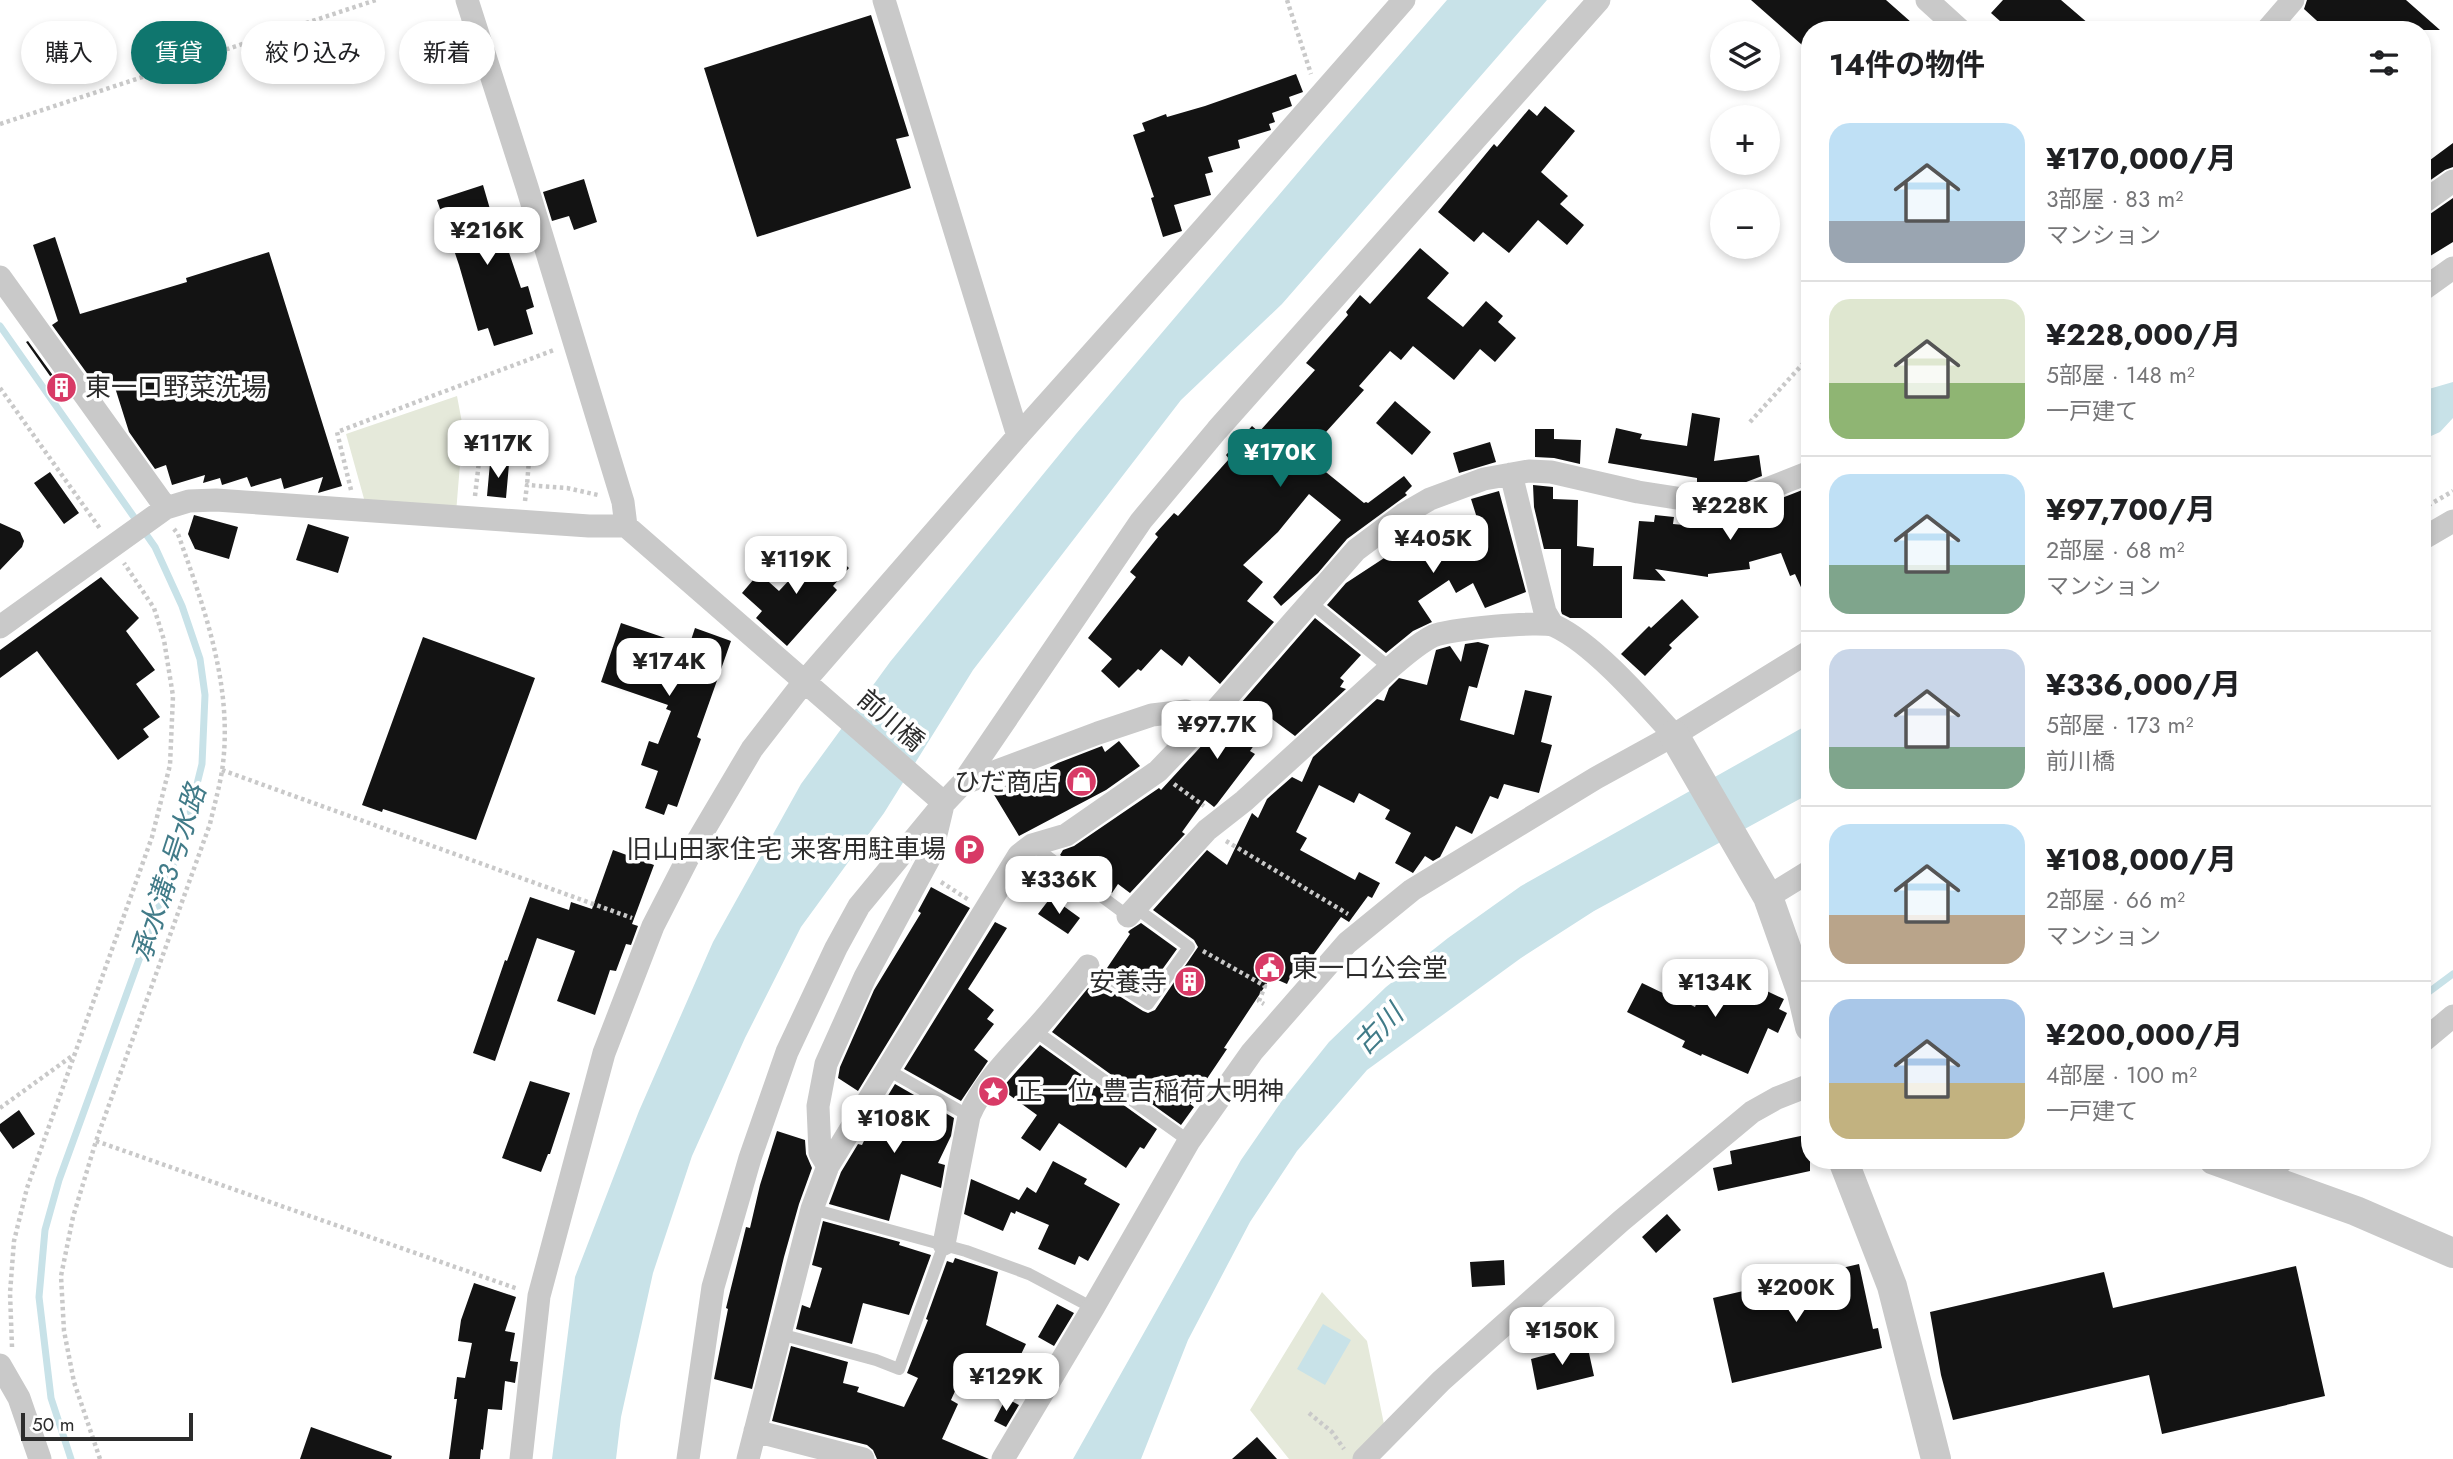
<!DOCTYPE html>
<html lang="ja">
<head>
<meta charset="utf-8">
<style>
	body { margin:0; font-family:Jost,"Noto Sans JP",sans-serif; background:#f6f6f6; color:#202124; height:100vh; display:flex; flex-direction:column; font-size:26px; white-space:nowrap }
	* { box-sizing:border-box; margin:0 }
	p { font-size:23px; color:#757577 }
	.icon { flex:none; width:38px; height:38px; fill:none; stroke:currentColor; stroke-width:2; stroke-linecap:round; stroke-linejoin:round }
	.map { position:relative; flex:1; overflow:hidden }
	.side { position:absolute; left:1801px; top:21px; width:630px; height:1148px; display:flex; flex-direction:column; background:#fff; border-radius:28px; box-shadow:0 4px 10px #0003 }
	.side>* { flex:none }
	.guide { position:absolute; left:21px; top:21px; width:665px; height:63px; display:flex; gap:14px }
	.fabs { position:absolute; left:1710px; top:21px; display:grid; gap:14px }
	.fabs a { display:grid; place-items:center; width:70px; height:70px; border-radius:50%; background:#fff; box-shadow:0 4px 10px #0003; font-size:35px }
	.scale { position:absolute; left:21px; bottom:18px; width:172px; box-sizing:border-box; padding-left:7px; border:4px solid #2c2c2c; border-top:0; font-size:19px; line-height:24px; white-space:nowrap; color:#2c2c2c; -webkit-text-stroke:5px #fff; paint-order:stroke }
	.price { position:absolute; translate:-50% -60px; padding:0 16px; border-radius:14px; background:#fff; color:#222; font-size:23px; line-height:46px; filter:drop-shadow(0 2px 4px #0008) }
	.price::after { content:''; position:absolute; left:50%; top:42px; width:21px; height:16px; margin-left:-10px; background:inherit; clip-path:polygon(0 0,100% 0,50% 100%) }
	.price.current { background:#0f766e; color:#fff }
	ul { padding:0; list-style:none }
	li { display:flex; align-items:center; gap:21px; height:175px; padding:0 28px }
	li+li { border-top:2px solid #e0e0e0 }
	li span { display:grid; place-items:center; flex:none; width:196px; height:140px; border-radius:21px; color:#555 }
	li>.icon { margin-inline-start:auto }
	span .icon { width:84px; height:84px; fill:#fffc; stroke-width:1 }
	li b { font-size:30px }
	h2 { display:flex; justify-content:space-between; align-items:center; height:84px; padding:0 28px; font-size:30px }
	.chip { padding:0 24px; border-radius:32px; background:#fff; box-shadow:0 4px 10px #0003; font-size:24px; line-height:63px }
	.chip.current { background:#0f766e; color:#fff }
	.map>svg:first-child { display:block }
</style>
</head>
<body>
<div class="map">
<svg width="2453" height="1459" viewBox="0 0 2453 1459">
	<rect width="100%" height="100%" fill="#fff"/>
	<path fill="#e5e9da" d="M457,396L463,428L456,513L366,506L346,434Z
		M1322,1292L1367,1341L1385,1429L1356,1459H1289L1250,1410Z"/>
	<path fill="#c8e2e8" d="M1447,0H1547L1282,304L1181,400L973,670L884,813L801,927L745,1038L692,1156L653,1273L621,1417L616,1459H552L575,1277L639,1111L713,942L801,784L890,662L1076,434L1323,143Z
		M2453,382V418L2440,432L2422,440V391Z
		M1809,724V794L1594,911L1521,958L1367,1070L1297,1151L1250,1222L1188,1340L1141,1459H1073L1241,1160L1281,1102L1329,1042L1386,987L1448,938L1521,886Z
		M1323,1324L1351,1340L1325,1385L1297,1369Z"/>
	<g fill="none" stroke-linecap="round" stroke-linejoin="round">
		<path stroke="#c8e2e8" stroke-width="7" d="M0,326L155,547L182,606L200,659L205,695L202,764L184,836L59,1180L45,1230L39,1297L51,1398L71,1459
			M2422,997L2453,974"/>
	</g>
	<path fill="#131313" d="M1751,0H1886L1920,30H1810V52Z
		M2003,0H2061L2096,30H2010L1991,13Z
		M2307,0H2406L2440,30H2327L2304,9Z
		M871,15L909,136L896,139L911,188L757,237L704,68Z
		M1296,74L1303,92L1289,97L1292,106L1272,113L1275,122L1269,124L1271,130L1238,140L1240,148L1208,157L1213,172L1205,174L1211,195L1174,205L1182,231L1163,237L1151,198L1154,197L1133,135L1145,131L1142,123L1166,114L1167,117L1205,106Z
		M1545,106L1575,131L1541,172L1568,196L1560,204L1584,225L1567,245L1538,220L1509,253L1483,232L1474,242L1438,212L1494,144L1497,147L1529,109L1537,116Z
		M2453,143V167L2445,170L2422,186V166Z
		M584,179L597,222L574,230L569,216L552,221L543,192Z
		M483,185L492,216L496,214L521,288L528,286L534,307L526,310L533,334L494,346L488,328L478,331L459,265L437,200Z
		M2453,198V242L2422,261V217L2430,214Z
		M55,237L80,314L187,282L186,278L269,252L342,486L318,493L323,477L284,489L281,478L251,487L247,477L222,485L220,478L203,483L205,475L172,485L166,465L155,469L129,432L112,378L94,383L52,325L58,321L33,245Z
		M1420,248L1449,273L1427,298L1463,327L1486,301L1503,316L1498,322L1516,338L1495,362L1480,349L1454,380L1413,346L1401,360L1390,351L1359,386L1364,390L1307,453L1317,462L1316,464L1364,503L1366,502L1368,503L1404,476L1412,486L1405,493L1407,495L1347,539L1318,573L1281,606L1273,597L1341,520L1309,494L1278,532L1243,565L1263,582L1247,601L1274,622L1220,684L1189,656L1182,666L1161,649L1141,671L1138,669L1119,688L1101,671L1112,659L1088,638L1136,577L1130,572L1158,537L1155,534L1174,513L1178,516L1229,459L1226,455L1252,426L1259,432L1315,370L1306,363L1348,315L1346,312L1360,295L1370,304Z
		M28,341L65,392L62,393L26,342Z
		M1395,401L1431,432L1412,455L1376,423Z
		M1692,413L1720,418L1714,461L1759,455L1762,476L1741,484L1697,487V478L1608,463L1616,428L1642,434L1640,439L1687,446Z
		M1535,429H1554V439L1581,440L1580,464L1554,458L1535,457Z
		M1490,442L1496,462L1459,473L1453,453Z
		M490,463L509,464L506,498L487,496Z
		M50,472L79,513L64,524L34,483Z
		M1533,485L1553,487V499L1578,500L1577,546L1594,548L1593,566H1622V618H1570L1562,614L1561,611V549H1544L1534,507Z
		M1810,487V607L1795,574L1790,576L1781,553L1749,562L1750,569L1708,574V577L1655,569L1666,581L1633,579L1639,521L1654,522L1655,515L1674,517L1673,524L1716,528L1715,514L1749,511Z
		M1499,491L1526,592L1485,608L1473,583L1456,593L1449,580L1418,601L1432,622L1413,631L1386,653L1327,605L1346,583L1404,545L1398,536L1412,526L1423,540L1477,518L1471,499Z
		M194,515L238,527L229,559L195,549L188,534Z
		M0,523L20,532L24,541L22,547L0,570Z
		M308,524L349,537L338,573L296,560Z
		M827,548L849,568L833,586L837,590L787,646L756,618L762,611L742,593L759,573L779,591L806,562L811,567Z
		M101,577L139,618L126,631L155,670L136,684L160,717L143,729L149,737L118,760L37,651L0,678V650Z
		M1682,599L1699,617L1669,645L1672,648L1645,676L1621,654L1649,626L1651,628Z
		M1315,618L1361,655L1340,678L1344,681L1340,687L1346,689L1295,736L1272,719L1250,751L1255,754L1217,804L1214,807L1205,800L1182,832L1185,834L1130,893L1118,884L1112,893L1060,855L1063,850L1074,846L1159,788L1161,790L1217,729L1220,731L1234,711Z
		M621,623L689,646L695,628L731,641L697,737L701,739L677,807L668,804L664,815L645,808L658,771L641,765L649,741L658,744L671,711L666,709L668,705L601,682Z
		M423,637L535,678L476,840L383,809L382,812L362,805Z
		M1478,642L1489,645L1477,688L1469,686L1460,720L1514,735L1525,690L1552,696L1541,742L1552,745L1539,793L1504,784L1498,799L1490,796L1472,834L1456,826L1440,857L1433,861L1425,856L1413,873L1395,863L1411,833L1385,819L1390,810L1359,793L1354,803L1319,785L1296,832L1307,838L1300,850L1355,880L1359,872L1380,883L1372,898L1368,896L1349,922L1341,917L1311,958L1302,952L1287,984L1271,977L1224,1048L1227,1049L1190,1104L1194,1107L1181,1125L1052,1032L1088,988L1091,990L1097,982L1143,1011L1148,1013L1155,1010L1198,947L1194,940L1153,910L1207,850L1227,865L1252,813L1258,818L1267,799L1292,777L1302,782L1313,757L1377,699L1384,701L1389,688L1399,678L1427,685L1436,650L1450,646L1461,662L1465,644Z
		M1119,741L1140,766L1106,790L1019,836L993,793L1019,778L1025,775L1028,780L1058,763L1102,746L1105,752Z
		M613,850L654,865L632,924L638,926L631,945L626,944L616,971L610,970L595,1015L557,1001L575,951L537,938L495,1061L473,1053L505,960L507,961L530,897L569,910L571,902L592,909Z
		M931,887L970,908L858,1091L838,1078L840,1067L874,990L921,913L918,911Z
		M1051,897L1080,918L1068,934L1038,914Z
		M995,922L1007,928L968,989L994,1010L987,1019L994,1024L974,1050L988,1061L961,1101L904,1069Z
		M1141,923L1177,949L1146,992L1107,968L1130,934L1128,932L1130,930Z
		M1708,973L1752,990L1754,985L1784,999L1779,1009L1787,1013L1778,1033L1768,1028L1748,1074L1702,1054L1701,1056L1682,1047L1685,1041L1627,1012L1642,983L1669,996L1670,994L1695,1007Z
		M1040,1045L1157,1129L1144,1149L1140,1147L1126,1168L1059,1123L1040,1151L1021,1138L1037,1115L1001,1089Z
		M530,1081L570,1093L550,1154H548L541,1172L502,1158Z
		M895,1084L954,1118L951,1136L938,1163L945,1165L941,1188L901,1174L889,1221L829,1204L841,1172L858,1144L862,1145L879,1110H885L881,1107Z
		M19,1110L35,1134L13,1149L0,1131V1124Z
		M777,1131L805,1140L806,1154L812,1168L799,1204L784,1257L752,1389L714,1379L728,1309L726,1308L746,1227L750,1228L760,1185Z
		M1810,1134V1171L1718,1191L1713,1168L1732,1164L1730,1151Z
		M1053,1161L1087,1179L1084,1184L1120,1204L1088,1261L1079,1256L1075,1265L1038,1249L1049,1225L1016,1211L1015,1214L1011,1212L1003,1231L964,1214L971,1179L1019,1200L1027,1187L1036,1193Z
		M1667,1214L1681,1230L1656,1253L1642,1237Z
		M823,1221L900,1242L899,1245L931,1255L909,1315L863,1303L852,1344L796,1329L802,1305L810,1308L822,1268L812,1265Z
		M955,1258L998,1272L986,1325L1026,1344L1011,1375L971,1356L951,1400L958,1404L942,1439L989,1459H877L873,1450L867,1445L772,1421L791,1346L848,1362L843,1383L859,1387L857,1392L904,1407L918,1378L907,1373L928,1320L926,1319L947,1261L953,1263Z
		M1504,1260L1505,1285L1472,1287L1470,1262Z
		M1859,1264L1873,1329L1878,1328L1882,1348L1732,1383L1713,1298Z
		M2296,1266L2325,1396L2162,1434L2149,1375L1953,1420L1941,1375L1930,1312L2104,1272L2113,1308Z
		M474,1283L516,1297L505,1331L515,1333L510,1361L518,1362L515,1383L505,1381L502,1410L488,1409L483,1450L481,1449L480,1459H449L457,1399H454L457,1377L465,1378L472,1343L458,1341L461,1320Z
		M1057,1304L1074,1313L1054,1346L1038,1337Z
		M1587,1344L1594,1376L1537,1390L1531,1359Z
		M1006,1398L1019,1405L1006,1427L994,1421Z
		M311,1427L392,1456L391,1459H300Z
		M1257,1437L1277,1459H1232Z"/>
	<g fill="none" stroke-linecap="round" stroke-linejoin="round">
		<path stroke="#c9c9c9" stroke-width="4.5" stroke-dasharray="3.5 3.5" stroke-linecap="butt" d="M1287,0L1311,74
			M0,124L376,0
			M0,388L101,530
			M1750,422L1810,356
			M351,490L337,432L554,350
			M475,496L480,453L529,460L527,485
			M525,501L527,485L567,488L598,495
			M2422,509L2453,491
			M222,770L632,918
			M1174,784L1204,806
			M1226,841L1348,914
			M941,882L969,900
			M1203,951L1265,986L1259,1001L1264,1004
			M0,1108L72,1056
			M96,1141L518,1289
			M12,1347L10,1293L14,1241L27,1188L152,837L170,765L173,696L164,640L154,608L124,563
			M1309,1413L1332,1432L1344,1449
			M100,1459L74,1382L64,1331L61,1276L73,1217L96,1141L210,824C214,806 219,789 222,771C234,689 205,610 178,534L174,529"/>
		<path stroke="#c9c9c9" stroke-width="12" d="M1310,602L1390,668
			M1032,845L1128,916
			M1088,966L1148,1004L1189,947L1137,909
			M1034,1030L1189,1141
			M888,1070L969,1116
			M812,1209L966,1251L1029,1274L1093,1308
			M780,1334L876,1360L899,1369L944,1244"/>
		<path stroke="#c9c9c9" stroke-width="23" d="M467,0L527,187L623,502L626,526
			M884,0L1018,436
			M1927,0L1960,30
			M2267,30L2293,0
			M2422,203L2453,181
			M0,277L166,508
			M2422,290L2453,268
			M1511,474L1545,612L1552,624
			M2422,539L2453,521
			M0,627L166,508L189,501L216,500L589,526H626L944,803
			M962,784L1098,733L1152,715L1186,711L1207,720
			M1768,897L1810,871
			M1128,916L1207,830L1244,801L1390,668C1403,657 1417,644 1433,636C1448,629 1542,620 1555,626C1594,644 1644,702 1674,735
			M2422,1042L2453,1016
			M828,1166L820,1153L818,1106L826,1064L865,977L931,855L942,809
			M2264,1177L2283,1160
			M944,1244L969,1116C984,1081 1014,1053 1039,1025C1056,1006 1072,986 1088,966
			M0,1365L19,1398L40,1459
			M755,1431L863,1459
			M521,1459L539,1296L604,1053L653,926L691,852L752,749L804,682L1018,436L1204,228L1404,0
			M688,1459L713,1287L750,1158L787,1052L836,948L859,906L944,803L962,784L1141,521L1217,430L1599,0
			M748,1459L812,1209L828,1166L1019,855L1032,845L1066,835L1158,771L1207,720L1356,550L1404,514L1430,499L1484,479L1529,471L1551,472L1638,492L1696,501L1744,498L1810,472
			M1003,1459L1093,1308L1189,1141L1252,1052L1347,943L1412,890L1596,778L1674,735L1810,651
			M1364,1459L1441,1381L1621,1221L1752,1112L1777,1098L1810,1085"/>
		<path stroke="#c9c9c9" stroke-width="30" d="M1674,735L1768,897L1802,993L1810,1027
			M1843,1160L1892,1286L1936,1459
			M2214,1160L2356,1211L2453,1253"/>
	</g>
	<defs>
		<symbol id="building-disc" viewBox="-11 -11 22 22"><circle r="9.5" fill="#d83a66" stroke="#fff"/><path d="M-4-6H4V6H1V3H-1V6H-4ZM-2.5-4.3h1.7v1.8h-1.7ZM.8-4.3h1.7v1.8H.8ZM-2.5-1h1.7V.8h-1.7ZM.8-1h1.7V.8H.8Z" fill="#fff"/></symbol>
		<symbol id="shop-disc" viewBox="-11 -11 22 22"><circle r="9.5" fill="#d83a66" stroke="#fff"/><path d="M-5-2.5h2.3a2.7 3.5 0 0 1 5.4 0H5L5.5 6h-11ZM-1.5-2.5h3a1.5 2.3 0 0 0-3 0Z" fill="#fff"/></symbol>
		<symbol id="parking-disc" viewBox="-11 -11 22 22"><circle r="9.5" fill="#d83a66" stroke="#fff"/><path d="M-3.5-5.5H1a3.5 3.5 0 0 1 0 7H-1V5.5H-3.5ZM-1-3.4V-.6H.8a1.4 1.4 0 0 0 0-2.8Z" fill="#fff"/></symbol>
		<symbol id="civic-disc" viewBox="-11 -11 22 22"><circle r="9.5" fill="#d83a66" stroke="#fff"/><path d="M-.6-6.5H3V-4.5H.6V-3L4-1V1h2V6H-6V1h2V-1L-.6-3ZM-1.2 2.5V6h2.4V2.5Z" fill="#fff"/></symbol>
		<symbol id="sight-disc" viewBox="-11 -11 22 22"><circle r="9.5" fill="#d83a66" stroke="#fff"/><path d="M0-6L1.8-2.2L6-1.7L2.9 1.2L3.7 5.4L0 3.3L-3.7 5.4L-2.9 1.2L-6-1.7L-1.8-2.2Z" fill="#fff"/></symbol>
	</defs>
	<g fill-rule="evenodd">
		<use href="#building-disc" x="44" y="370" width="35" height="35"/>
		<use href="#shop-disc" x="1064" y="764" width="35" height="35"/>
		<use href="#parking-disc" x="952" y="832" width="35" height="35"/>
		<use href="#civic-disc" x="1252" y="950" width="35" height="35"/>
		<use href="#building-disc" x="1172" y="964" width="35" height="35"/>
		<use href="#sight-disc" x="976" y="1074" width="35" height="35"/>
	</g>
	<g text-anchor="middle" stroke-width="7" stroke-linejoin="round" paint-order="stroke">
		<g font-size="26" fill="#2c2c2c" stroke="#fff" text-anchor="start">
			<text x="85" y="396">東一口野菜洗場</text>
			<text x="1058" y="791" text-anchor="end">ひだ商店</text>
			<text x="946" y="858" text-anchor="end">旧山田家住宅 来客用駐車場</text>
			<text x="1292" y="977">東一口公会堂</text>
			<text x="1167" y="991" text-anchor="end">安養寺</text>
			<text x="1016" y="1100">正一位 豊吉稲荷大明神</text>
		</g>
		<g font-size="26" fill="#2c2c2c" stroke="#fff">
			<text transform="translate(891 720) rotate(41)" y="9">前川橋</text>
		</g>
		<g font-size="28" font-style="italic" fill="#417b88" stroke="#fff">
			<text transform="translate(168 873) rotate(-72)" y="10">承水溝３号水路</text>
			<text transform="translate(1378 1029) rotate(-46)" y="10">古川</text>
		</g>
	</g>
</svg>
<div class="fabs">
<a><svg class="icon" aria-label="layers" viewBox="0 0 24 24"><path d="M12 4l9 5-9 5-9-5zM3 14l9 5 9-5"/></svg></a>
<a>+</a>
<a>−</a>
</div>
<div class="scale">50 m</div>
<b class="price" style="left:487px;top:267px">¥216K</b>
<b class="price" style="left:498px;top:480px">¥117K</b>
<b class="price current" style="left:1280px;top:489px">¥170K</b>
<b class="price" style="left:1730px;top:542px">¥228K</b>
<b class="price" style="left:1433px;top:575px">¥405K</b>
<b class="price" style="left:796px;top:596px">¥119K</b>
<b class="price" style="left:669px;top:698px">¥174K</b>
<b class="price" style="left:1217px;top:761px">¥97.7K</b>
<b class="price" style="left:1059px;top:916px">¥336K</b>
<b class="price" style="left:1715px;top:1019px">¥134K</b>
<b class="price" style="left:894px;top:1155px">¥108K</b>
<b class="price" style="left:1796px;top:1324px">¥200K</b>
<b class="price" style="left:1562px;top:1367px">¥150K</b>
<b class="price" style="left:1006px;top:1413px">¥129K</b>
<div class="guide">
<a class="chip">購入</a>
<a class="chip current">賃貸</a>
<a class="chip">絞り込み</a>
<a class="chip">新着</a>
</div>
<section class="side">
<h2>14件の物件<svg class="icon" aria-label="filters" viewBox="0 0 24 24"><path d="M4 7h16M4 17h16"/><circle cx="9" cy="7" r="2"/><circle cx="15" cy="17" r="2"/></svg></h2>
<ul>
<li><span style="background:linear-gradient(#bfe0f5 70%,#9aa5b1 0)"><svg class="icon" aria-label="home" viewBox="0 0 24 24"><path d="M3 11l9-7 9 7M6 9v11h12V9"/></svg></span><div><b>¥170,000/月</b><p>3部屋 · 83 m²</p><p>マンション</p></div></li>
<li><span style="background:linear-gradient(#dfe7d0 60%,#8fb573 0)"><svg class="icon" aria-label="home" viewBox="0 0 24 24"><path d="M3 11l9-7 9 7M6 9v11h12V9"/></svg></span><div><b>¥228,000/月</b><p>5部屋 · 148 m²</p><p>一戸建て</p></div></li>
<li><span style="background:linear-gradient(#bfe0f5 65%,#7fa58c 0)"><svg class="icon" aria-label="home" viewBox="0 0 24 24"><path d="M3 11l9-7 9 7M6 9v11h12V9"/></svg></span><div><b>¥97,700/月</b><p>2部屋 · 68 m²</p><p>マンション</p></div></li>
<li><span style="background:linear-gradient(#c9d6e8 70%,#7fa58c 0)"><svg class="icon" aria-label="home" viewBox="0 0 24 24"><path d="M3 11l9-7 9 7M6 9v11h12V9"/></svg></span><div><b>¥336,000/月</b><p>5部屋 · 173 m²</p><p>前川橋</p></div></li>
<li><span style="background:linear-gradient(#bfe0f5 65%,#b9a48a 0)"><svg class="icon" aria-label="home" viewBox="0 0 24 24"><path d="M3 11l9-7 9 7M6 9v11h12V9"/></svg></span><div><b>¥108,000/月</b><p>2部屋 · 66 m²</p><p>マンション</p></div></li>
<li><span style="background:linear-gradient(#a9c7e8 60%,#c2b280 0)"><svg class="icon" aria-label="home" viewBox="0 0 24 24"><path d="M3 11l9-7 9 7M6 9v11h12V9"/></svg></span><div><b>¥200,000/月</b><p>4部屋 · 100 m²</p><p>一戸建て</p></div></li>
</ul>
</section>
</div>
</body>
</html>
